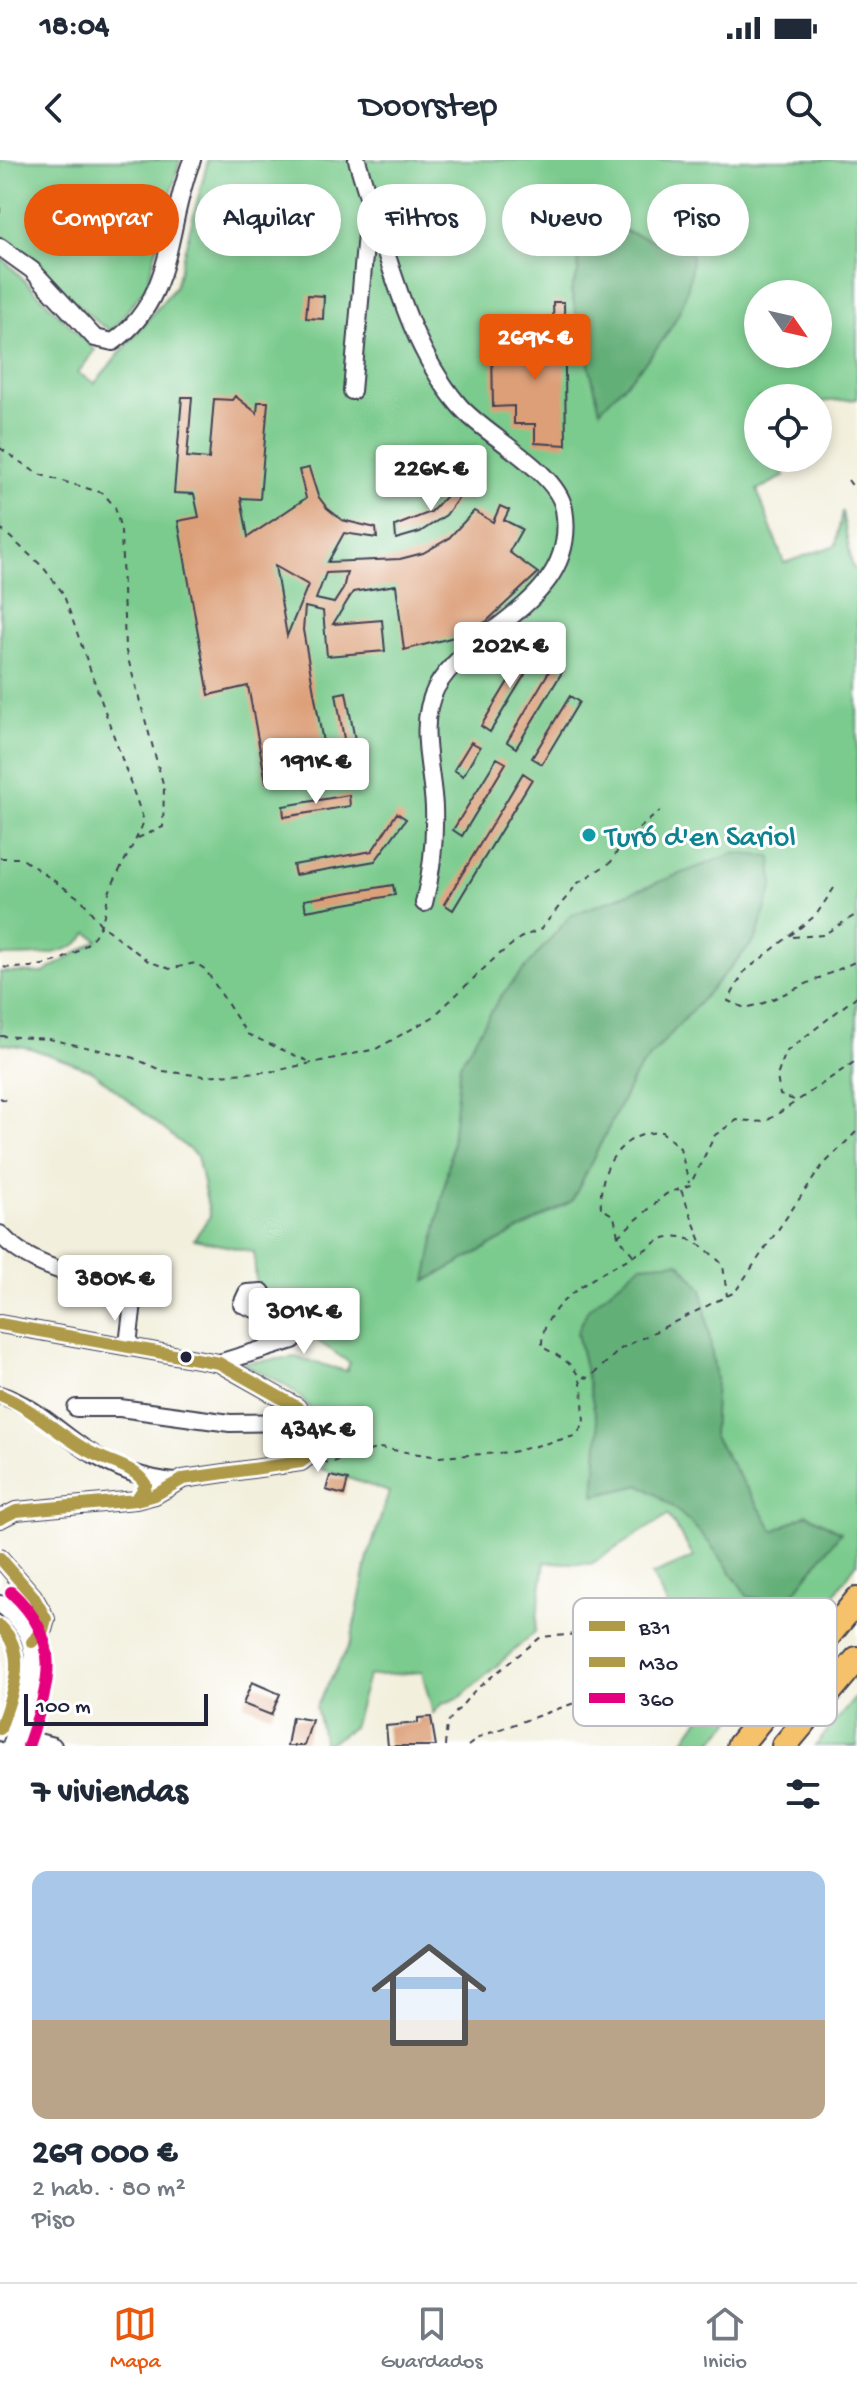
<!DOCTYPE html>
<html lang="es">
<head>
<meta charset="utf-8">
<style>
	body { margin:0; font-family:"Gochi Hand",sans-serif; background:#f2f2f3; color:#1f2937; height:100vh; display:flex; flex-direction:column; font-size:30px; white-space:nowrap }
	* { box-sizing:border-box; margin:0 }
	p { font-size:26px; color:#747a83 }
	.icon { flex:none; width:44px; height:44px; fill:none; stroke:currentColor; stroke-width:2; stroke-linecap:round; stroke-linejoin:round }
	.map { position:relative; height:1586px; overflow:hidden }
	.details { display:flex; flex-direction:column; background:#fff; flex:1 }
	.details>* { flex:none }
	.top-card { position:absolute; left:24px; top:24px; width:810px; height:72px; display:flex; gap:16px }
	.needle { width:52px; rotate:124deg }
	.controls { position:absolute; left:744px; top:120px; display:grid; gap:16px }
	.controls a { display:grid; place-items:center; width:88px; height:88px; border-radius:50%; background:#fff; box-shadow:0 4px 12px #0003; font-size:40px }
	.scale { position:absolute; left:24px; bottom:20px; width:184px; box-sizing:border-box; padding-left:8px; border:4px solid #22223b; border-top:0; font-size:22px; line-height:28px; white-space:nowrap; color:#22223b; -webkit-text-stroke:6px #fff; paint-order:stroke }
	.price { position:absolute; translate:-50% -68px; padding:0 18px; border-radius:8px; background:#fff; color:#222; font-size:26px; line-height:52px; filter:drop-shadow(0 2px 4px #0008) }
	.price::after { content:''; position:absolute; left:50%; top:48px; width:24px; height:18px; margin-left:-12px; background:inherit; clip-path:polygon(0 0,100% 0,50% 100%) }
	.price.active { background:#ea580c; color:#fff }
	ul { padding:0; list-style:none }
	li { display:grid; align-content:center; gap:16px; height:424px; padding:0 32px }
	li span { display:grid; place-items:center; height:248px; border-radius:16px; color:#555 }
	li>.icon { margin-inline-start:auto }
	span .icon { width:144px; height:144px; fill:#fffc; stroke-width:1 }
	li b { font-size:34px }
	h2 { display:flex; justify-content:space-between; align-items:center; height:96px; padding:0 32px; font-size:34px }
	.pill { padding:0 28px; border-radius:36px; background:#fff; box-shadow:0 4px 12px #0003; font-size:28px; line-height:72px }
	.pill.active { background:#ea580c; color:#fff }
	.status { display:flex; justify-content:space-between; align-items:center; height:56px; padding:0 40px; background:#fff; direction:ltr }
	.status svg { height:22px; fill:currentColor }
	header { display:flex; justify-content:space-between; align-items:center; height:104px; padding:0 32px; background:#fff; font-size:36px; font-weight:600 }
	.tab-bar { display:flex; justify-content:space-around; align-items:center; height:112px; border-top:2px solid #e0e1e3; background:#fff; font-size:22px; color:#747a83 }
	.tab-bar a { display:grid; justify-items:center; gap:4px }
	.tab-bar .active { color:#ea580c }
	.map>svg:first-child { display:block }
</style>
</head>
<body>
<div class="status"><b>18:04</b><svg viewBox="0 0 49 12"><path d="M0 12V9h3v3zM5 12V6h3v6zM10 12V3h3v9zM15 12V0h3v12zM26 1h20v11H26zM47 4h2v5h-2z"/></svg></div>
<header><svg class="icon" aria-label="back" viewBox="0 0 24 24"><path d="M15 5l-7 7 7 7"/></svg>Doorstep<svg class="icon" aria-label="search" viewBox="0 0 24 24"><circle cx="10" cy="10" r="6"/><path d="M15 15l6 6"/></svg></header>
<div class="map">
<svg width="857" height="1586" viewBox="0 0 857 1586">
	<rect width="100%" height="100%" fill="#fff"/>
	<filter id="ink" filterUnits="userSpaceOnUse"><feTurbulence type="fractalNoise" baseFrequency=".0125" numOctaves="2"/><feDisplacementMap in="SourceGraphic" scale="16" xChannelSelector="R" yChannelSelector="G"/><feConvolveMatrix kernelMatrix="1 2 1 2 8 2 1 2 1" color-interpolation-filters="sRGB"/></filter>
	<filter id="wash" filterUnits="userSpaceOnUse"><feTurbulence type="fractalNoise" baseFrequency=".006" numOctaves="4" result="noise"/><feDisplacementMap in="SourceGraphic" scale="32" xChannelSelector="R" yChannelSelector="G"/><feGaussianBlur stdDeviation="1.8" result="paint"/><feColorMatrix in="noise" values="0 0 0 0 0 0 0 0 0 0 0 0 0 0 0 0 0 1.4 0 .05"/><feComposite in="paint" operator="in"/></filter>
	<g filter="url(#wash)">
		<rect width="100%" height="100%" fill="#f2efdc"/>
		<path fill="#7acb8d" stroke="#4e7664" stroke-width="2" fill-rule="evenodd" d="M0,0H180L147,125L112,171L98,163L6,79L0,77Z
			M208,0H857V239L818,242V238H758V298H777L785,316L757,330L784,403L836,385L842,351L852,405L857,413V1403L792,1494L708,1586H680L750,1486L767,1483L752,1467L690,1490L652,1415L694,1397L668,1355L591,1404L545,1402L535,1472L461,1537L442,1544L433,1553L422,1512L368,1516L353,1567L325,1586L316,1547L351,1482L368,1397L389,1332L321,1309L329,1293C310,1234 296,1229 241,1203L295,1197L346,1211L350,1203L306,1173L308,1166L257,1143L254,1092L194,1079L210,1056L197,996L91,910L30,888L0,883V812L43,813L98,780L88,773C72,798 27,796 0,796V96L95,190L78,213L95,223L175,127ZM578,113L601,249L571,131ZM758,134H818V194H758Z
			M857,1536V1586H815L856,1537Z"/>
		<path fill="#63af78" stroke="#42685a" stroke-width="2" d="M605,53L624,61L625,71L692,94C691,164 645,202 600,250L571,131L578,113L580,66Z
			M735,693L771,697L773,725L756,779L636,913L572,1041L426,1121L451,992L460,904L500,837L571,755Z
			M679,1102L702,1129L716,1219L713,1275L774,1371L807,1354L841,1372L787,1442L748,1437C715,1388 692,1355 641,1325L594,1336L599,1270L577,1173L588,1149L641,1105Z"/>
		<g id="blocks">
			<path fill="#dc9f78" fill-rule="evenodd" d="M308,135L324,136L323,159L306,158Z
				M553,142H564L566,285L535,283V264H514V246L493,247L492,187L534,183V177H554Z
				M235,236L257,253L258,242H268L260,339L241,338L248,377L306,338L299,310L309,308L318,336L327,348L342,360L376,368L377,378L344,373L328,402L400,399L423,393L448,379L474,351L493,362L500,346L509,350L504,360L522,369L509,392L538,413L487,461L462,475L404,490L396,425L353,432L333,464L382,460L385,491L327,496L323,451L305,447L303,470L327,605L321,606L322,614L282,621L266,622L248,526L209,535L178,361L199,357L194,334L174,333L182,237H192L187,297L209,299L214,239L232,240ZM275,406L308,425L287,476ZM347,412L343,429L334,443L316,439L326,413Z
				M461,320L467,326L446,355L420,372L396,379L395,366L431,352L446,336L452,323L457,324Z
				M529,487L538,493L490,572L481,566Z
				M554,503L564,509L516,588L507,582Z
				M346,532L363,623L352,624L336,534Z
				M570,536L579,542L542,604L532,598Z
				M471,582L480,587L463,616L454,610Z
				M497,598L506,603L462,676L453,670Z
				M523,613L532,619L453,750L444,744Z
				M349,635L350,646L284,657L283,646Z
				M397,653L406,659L375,701L295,715L293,705L372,691Z
				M393,725L395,735L306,751L304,740Z
				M330,1316L348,1320L344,1335L326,1330Z
				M252,1522L280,1534L271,1555L243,1544Z
				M292,1557L312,1560L304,1586H287Z
				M431,1557L436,1586H388L386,1566L418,1563V1558Z"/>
		</g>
	</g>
	<g filter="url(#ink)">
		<use href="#blocks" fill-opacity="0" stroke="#414153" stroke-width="2"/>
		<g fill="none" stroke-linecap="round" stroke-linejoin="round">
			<defs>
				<path id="minor" d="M369,40C393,111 410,186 458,244C483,275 557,310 564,349C580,442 471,465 436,528C417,565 432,607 434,647C435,679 432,712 424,743
					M0,87L32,110L95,178L113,182C176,138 166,63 192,0
					M352,231L369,40L357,0
					M0,1074C37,1114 83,1112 127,1135L133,1142L128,1185
					M0,1164L219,1203L297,1247L308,1262L314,1282L310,1295L301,1302L183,1319L155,1335L136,1340L16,1351L0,1359
					M219,1203L293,1180L297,1171L290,1163L242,1144L247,1133L262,1132
					M0,1235C35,1246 58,1272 88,1291C114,1308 144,1319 175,1322
					M76,1248H120L230,1263L308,1262
					M0,1398L33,1436L46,1459L43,1470L32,1482
					M0,1444C45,1476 35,1508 21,1555
					M0,1572L53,1586"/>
				<path id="highway" d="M739,1586L857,1440
					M784,1586L857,1499"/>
			</defs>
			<use href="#minor" stroke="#414153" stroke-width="20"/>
			<use href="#highway" stroke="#414153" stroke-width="28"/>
			<path stroke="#414153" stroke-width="2" stroke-dasharray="6 6" stroke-linecap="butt" d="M0,11V53
				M0,288L38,314L103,333L115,347L121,371L125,488L164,627L163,667L138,678
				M848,320L857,332
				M0,368L43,407L63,433L144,661C135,684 121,705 111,728C106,739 106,752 101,764C86,800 35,811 0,807
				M0,698H21L82,740L101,765L148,801L170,809L195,803L205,809L247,874L312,903
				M834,728L816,755L744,812L728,841L745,848L764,843L857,801
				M793,777L823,775L857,754
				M857,836L786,892L777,916L780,935L797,941L857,900
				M0,876L49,879L131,897L163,911L204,916L275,911L376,889L433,857L496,797L520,778L541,769L578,723L611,702L622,683L660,651
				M0,938L7,941
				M681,1030L702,1084
				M618,1076L614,1056L601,1048C598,1010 619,972 662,972L680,988L689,1023
				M633,1095L618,1076L666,1034L690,1025L715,975L737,960L765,962L797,941
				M583,1217L589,1218L622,1188L735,1132L822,1006L857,971
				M322,1301L330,1303L379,1288L439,1297L512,1292L575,1276L584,1265C582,1219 586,1209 542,1187C540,1140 606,1111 641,1092C649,1088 660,1078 669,1077C690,1073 709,1091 723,1105L727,1136
				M445,1586L447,1563L475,1530L541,1477L640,1469L661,1456
				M468,1586L481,1576L645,1518C661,1532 686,1550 708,1538L743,1486"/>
			<use href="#minor" stroke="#fff" stroke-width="16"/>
			<use href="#highway" stroke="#f5c16b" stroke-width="24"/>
			<defs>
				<path id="minor-bridge" d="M11,1586L21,1555"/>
			</defs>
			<use href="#minor-bridge" stroke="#414153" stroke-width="20" stroke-linecap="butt"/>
			<use href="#minor-bridge" stroke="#fff" stroke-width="16"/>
			<defs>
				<path id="bus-1" d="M0,1164L219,1203L297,1247L308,1262L314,1282L310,1295L301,1302L183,1319L155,1335L136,1340L16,1351L0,1359
					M0,1235C35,1249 59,1276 92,1293C110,1303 135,1306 146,1325L136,1340
					M0,1398L33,1436L46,1459L43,1470L32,1482"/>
				<path id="bus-2" d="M0,1466C30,1494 11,1536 0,1569"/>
				<path id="bus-3" d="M11,1432C65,1482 49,1524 28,1586"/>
			</defs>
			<use href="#bus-1" stroke="#fff" stroke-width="18"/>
			<use href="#bus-2" stroke="#fff" stroke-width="18"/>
			<use href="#bus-3" stroke="#fff" stroke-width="18"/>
			<use href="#bus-1" stroke="#ae9a48" stroke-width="12"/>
			<use href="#bus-2" stroke="#ae9a48" stroke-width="12"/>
			<use href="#bus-3" stroke="#e5007d" stroke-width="12"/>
		</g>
	</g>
	<circle fill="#0f9aa8" stroke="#fff" stroke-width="3" cx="589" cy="675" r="8"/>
	<circle fill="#22223b" stroke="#fff" stroke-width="3" cx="186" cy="1197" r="7"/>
	<g text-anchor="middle" stroke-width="6" stroke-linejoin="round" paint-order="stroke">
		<g font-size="30" fill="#0d838f" stroke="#fff" text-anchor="start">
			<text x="605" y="685">Turó d'en Sariol</text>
		</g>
	</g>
	<rect x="573" y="1438" width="264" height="128" rx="12" fill="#fff" stroke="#bdbdc4" stroke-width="2"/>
	<rect x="589" y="1461" width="36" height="10" fill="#ae9a48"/>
	<rect x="589" y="1497" width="36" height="10" fill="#ae9a48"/>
	<rect x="589" y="1533" width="36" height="10" fill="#e5007d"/>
	<g font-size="22" fill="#22223b">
		<text x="639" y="1474">B31</text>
		<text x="639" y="1510">M30</text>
		<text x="639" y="1546">360</text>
	</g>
</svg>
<div class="controls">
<a><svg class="needle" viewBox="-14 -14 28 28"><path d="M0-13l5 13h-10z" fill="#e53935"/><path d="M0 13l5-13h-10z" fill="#747a83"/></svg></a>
<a><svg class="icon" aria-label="locate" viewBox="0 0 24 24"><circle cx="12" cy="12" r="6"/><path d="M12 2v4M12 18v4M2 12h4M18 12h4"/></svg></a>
</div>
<div class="scale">100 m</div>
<b class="price active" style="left:535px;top:222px">269K €</b>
<b class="price" style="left:431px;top:353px">226K €</b>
<b class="price" style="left:510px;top:530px">202K €</b>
<b class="price" style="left:316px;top:646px">191K €</b>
<b class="price" style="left:115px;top:1163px">380K €</b>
<b class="price" style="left:304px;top:1196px">301K €</b>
<b class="price" style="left:318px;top:1314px">434K €</b>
<div class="top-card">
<a class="pill active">Comprar</a>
<a class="pill">Alquilar</a>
<a class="pill">Filtros</a>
<a class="pill">Nuevo</a>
<a class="pill">Piso</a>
</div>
</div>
<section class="details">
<h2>7 viviendas<svg class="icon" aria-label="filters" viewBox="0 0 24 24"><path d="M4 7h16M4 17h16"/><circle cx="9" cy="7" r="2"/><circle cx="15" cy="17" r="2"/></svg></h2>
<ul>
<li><span style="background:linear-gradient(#a9c7e8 60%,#b9a48a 0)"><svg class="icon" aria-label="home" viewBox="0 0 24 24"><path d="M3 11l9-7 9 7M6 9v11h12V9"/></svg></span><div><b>269 000 €</b><p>2 hab. · 80 m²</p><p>Piso</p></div></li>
</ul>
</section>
<nav class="tab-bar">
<a class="active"><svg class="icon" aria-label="map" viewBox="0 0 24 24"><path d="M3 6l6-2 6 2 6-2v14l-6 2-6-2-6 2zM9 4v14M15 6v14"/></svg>Mapa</a>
<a><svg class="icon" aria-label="saved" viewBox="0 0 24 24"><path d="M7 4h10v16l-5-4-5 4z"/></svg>Guardados</a>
<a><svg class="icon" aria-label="home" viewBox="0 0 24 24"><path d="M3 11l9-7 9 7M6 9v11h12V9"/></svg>Inicio</a>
</nav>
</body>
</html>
